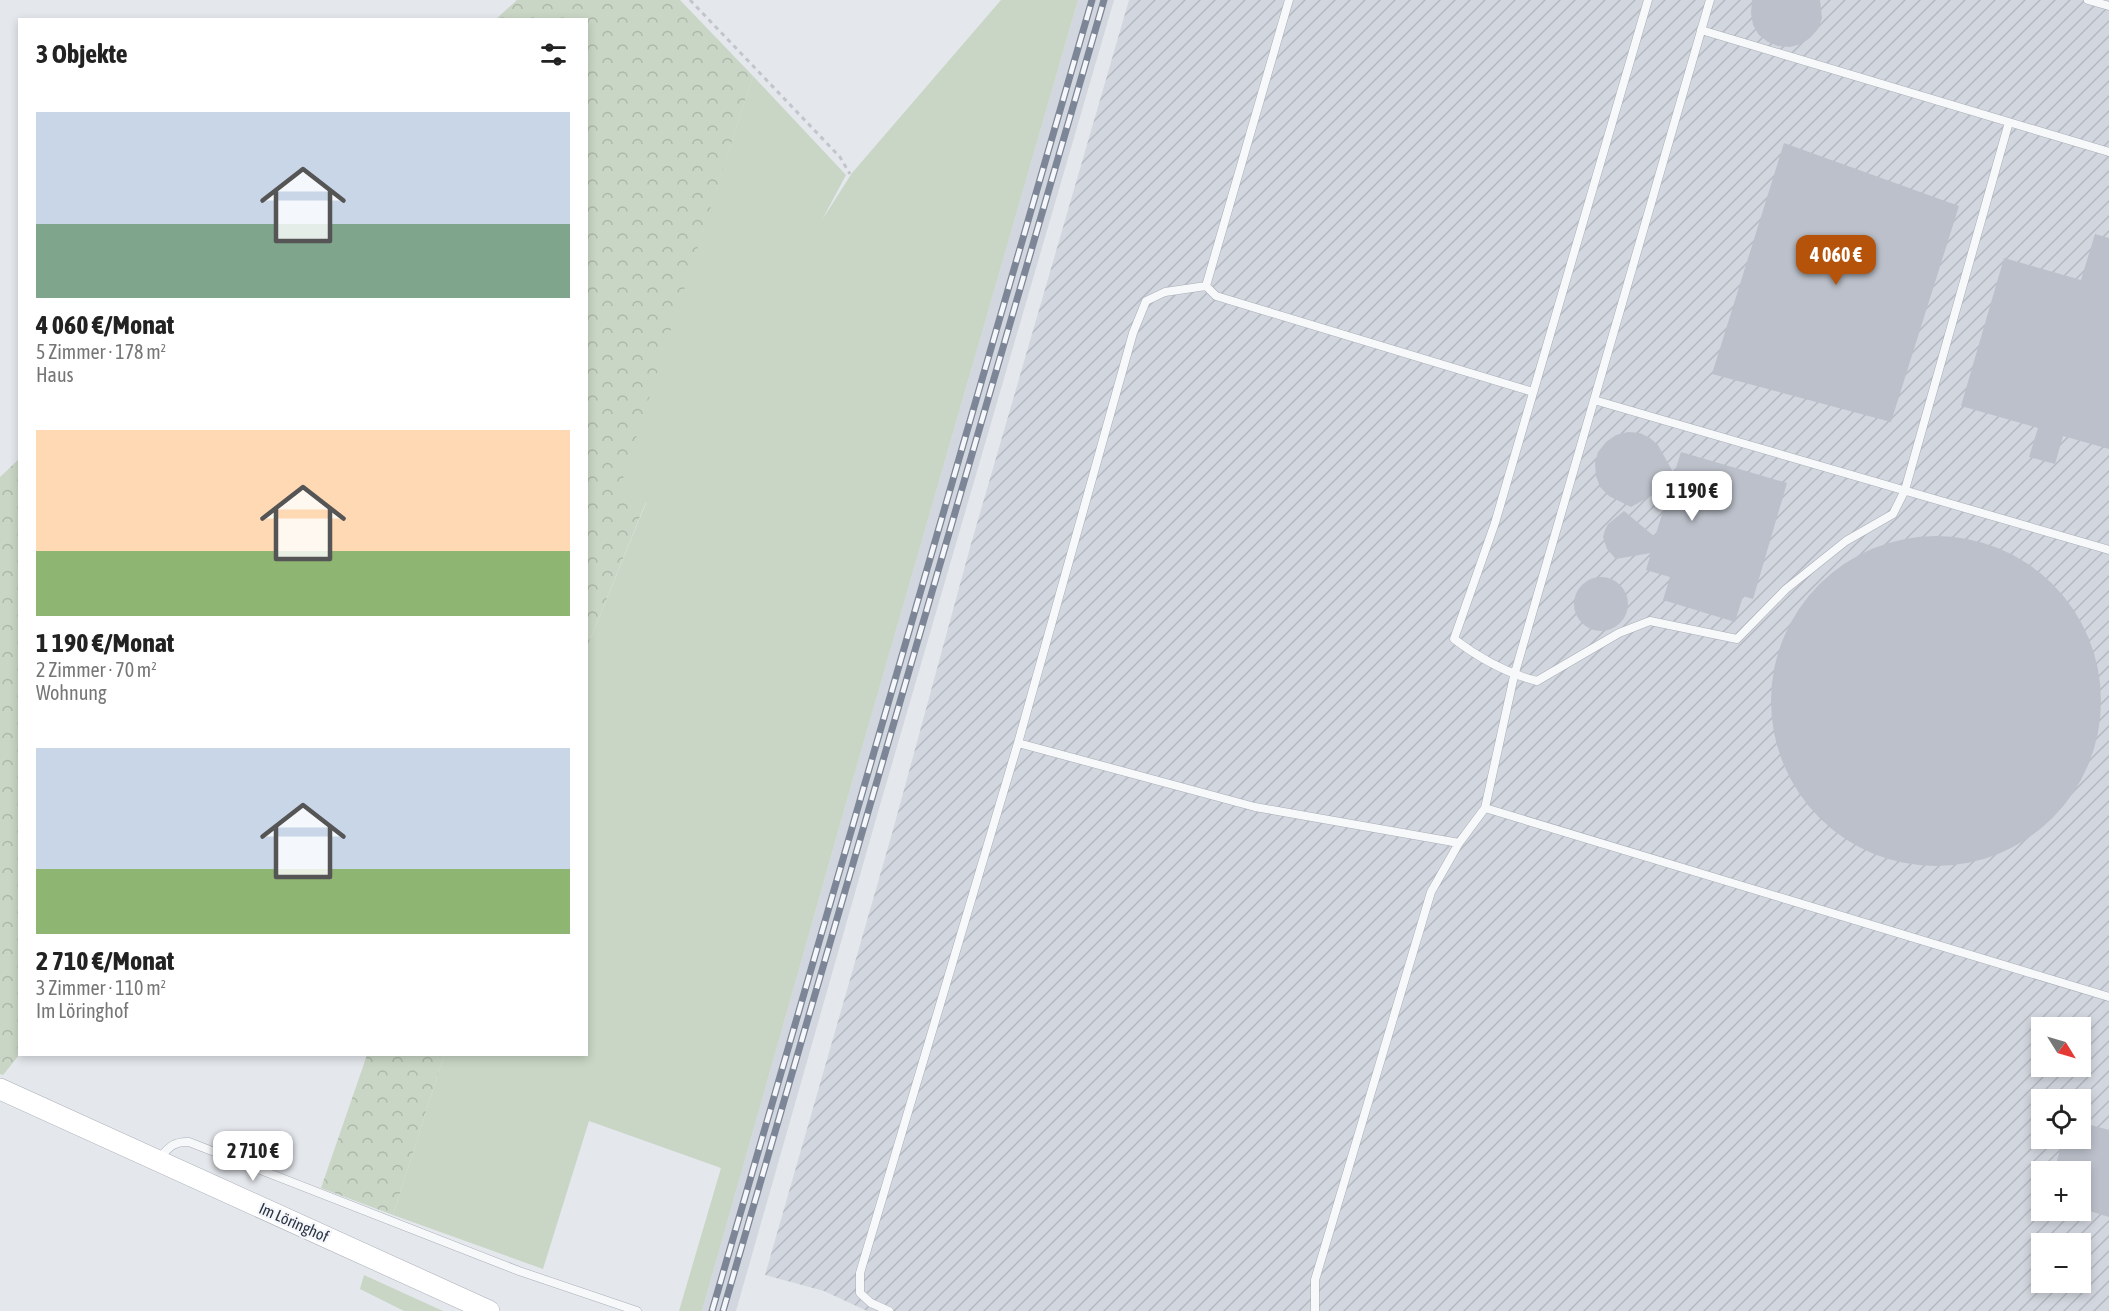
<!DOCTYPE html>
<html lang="de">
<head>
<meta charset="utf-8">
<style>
	body { margin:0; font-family:"Asap Condensed",sans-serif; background:#f2f2f2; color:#222; height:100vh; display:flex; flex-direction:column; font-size:22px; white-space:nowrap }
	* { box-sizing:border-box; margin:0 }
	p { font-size:20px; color:#767676 }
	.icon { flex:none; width:33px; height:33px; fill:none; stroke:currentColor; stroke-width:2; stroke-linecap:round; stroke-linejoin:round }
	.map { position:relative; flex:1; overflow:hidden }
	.drawer { position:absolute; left:18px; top:18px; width:570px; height:1038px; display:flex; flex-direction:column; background:#fff; border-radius:0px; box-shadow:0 3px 9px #0003 }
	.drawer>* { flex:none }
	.needle { width:39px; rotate:127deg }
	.fabs { position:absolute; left:2031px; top:1017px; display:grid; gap:12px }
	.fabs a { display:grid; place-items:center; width:60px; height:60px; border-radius:0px; background:#fff; box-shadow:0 3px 9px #0003; font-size:30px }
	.price { position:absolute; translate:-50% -51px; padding:0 14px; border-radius:12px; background:#fff; color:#222; font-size:20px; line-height:39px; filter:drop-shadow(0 2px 3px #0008) }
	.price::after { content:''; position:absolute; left:50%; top:36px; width:18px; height:14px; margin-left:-9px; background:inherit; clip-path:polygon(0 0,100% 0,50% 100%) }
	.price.on { background:#b45309; color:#fff }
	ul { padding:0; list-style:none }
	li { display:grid; align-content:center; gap:12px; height:318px; padding:0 18px }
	li span { display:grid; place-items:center; height:186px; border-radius:0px; color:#555 }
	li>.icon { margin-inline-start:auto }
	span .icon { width:108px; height:108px; fill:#fffc; stroke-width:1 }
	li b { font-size:26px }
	h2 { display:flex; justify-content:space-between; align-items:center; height:72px; padding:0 18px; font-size:26px }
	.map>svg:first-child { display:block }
</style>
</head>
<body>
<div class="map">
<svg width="2109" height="1311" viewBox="0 0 2109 1311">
	<defs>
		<pattern id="industrial-furrows" width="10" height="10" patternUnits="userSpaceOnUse" patternTransform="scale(1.5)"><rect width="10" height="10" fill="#d2d6de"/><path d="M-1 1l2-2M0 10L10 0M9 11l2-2" fill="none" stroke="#b4b8c0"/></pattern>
		<pattern id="forest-crowns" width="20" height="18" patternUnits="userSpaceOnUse" patternTransform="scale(1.5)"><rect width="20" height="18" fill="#c9d6c5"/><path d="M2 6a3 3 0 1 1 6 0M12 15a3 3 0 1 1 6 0" fill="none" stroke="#adb8ab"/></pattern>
	</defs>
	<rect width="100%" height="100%" fill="#e4e7ec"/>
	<path fill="#d2d6de" d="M1078,0H1114L878,812L736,1311H702L847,800Z"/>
	<path fill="url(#industrial-furrows)" fill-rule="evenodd" d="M1129,0H2109V1311H867L824,1291L765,1275L893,830L971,544ZM2042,1028H2080V1066H2042ZM2042,1100H2080V1138H2042ZM2042,1172H2080V1210H2042ZM2042,1244H2080V1282H2042Z"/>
	<path fill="#c9d6c5" d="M1001,0H1078L847,800L702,1311H679L721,1168L589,1121L543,1269L393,1215L444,1055L586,1054L587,647L646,503L618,491L753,76L846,175L822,220L852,173Z
		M364,1275L443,1311H404L360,1289Z"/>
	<path fill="url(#forest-crowns)" d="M517,0H680L753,76L619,491L646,502L587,647L586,20L496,19Z
		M19,459L20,1054L3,1075L0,1074V477Z
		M367,1055H444L393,1215L321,1188Z"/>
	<path fill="#bbc0ca" d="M1752,0H1820L1822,18L1818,29L1810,38L1801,44L1790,47L1778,46L1768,42L1759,35L1753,25L1751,13Z
		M1784,143L1959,206L1891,422L1712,374Z
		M2095,234L2109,238V449L2063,436L2055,464L2029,457L2038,428L1961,406L2004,258L2081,280Z
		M1628,432L1640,433L1650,438L1658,445L1674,474L1681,452L1787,483L1753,599L1743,596L1735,622L1663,600L1670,577L1646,570L1651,553L1616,559L1607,549L1603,537L1605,530L1608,524L1624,511L1655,537L1671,485L1631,507L1609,496L1600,487L1596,476L1595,463L1598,452L1606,442L1616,435Z
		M1771 701a165 165 0 1 1 330 0a165 165 0 1 1-330 0Z
		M1574 604a27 27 0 1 1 54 0a27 27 0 1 1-54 0Z
		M2080,1122L2109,1130V1217L2080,1208V1172H2054L2063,1138H2080Z"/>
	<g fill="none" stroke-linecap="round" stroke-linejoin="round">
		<defs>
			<path id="lane" d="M1289,0L1206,286L1216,296L1533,392
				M1648,0L1495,523L1454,639C1479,658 1505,673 1537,681L1619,633L1650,621L1737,639L1786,589L1846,541L1893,514L1905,490L2009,122
				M2088,0L2109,6
				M1701,30L2109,152
				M1594,400L2109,550
				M1018,743L1255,807L1459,843
				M1485,808L2109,997
				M158,1159C169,1148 173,1141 189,1142L519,1271L637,1311
				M889,1311L871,1303L860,1293V1273L1018,743L1133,333L1146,301L1165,292L1206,286
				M1315,1311V1280L1431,892L1459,843L1485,808L1514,676L1710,0"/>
			<path id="secondary" d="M0,1089L489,1311"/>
		</defs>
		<use href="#lane" stroke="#a9aeb7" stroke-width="9"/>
		<use href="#secondary" stroke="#a9aeb7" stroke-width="22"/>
		<path stroke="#c2c5cb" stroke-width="3" stroke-dasharray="4.5 4.5" stroke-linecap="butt" d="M690,0L840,157L850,174"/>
		<use href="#lane" stroke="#f7f8fa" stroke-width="8"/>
		<use href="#secondary" stroke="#fff" stroke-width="21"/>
		<defs>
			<path id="rail" d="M712,1311L1092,0
				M723,1311L1104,0"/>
		</defs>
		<use href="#rail" stroke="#7d8696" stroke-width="7"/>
		<use href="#rail" stroke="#f4f6f9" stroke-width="4.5" stroke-dasharray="14" stroke-linecap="butt"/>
	</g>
	<g text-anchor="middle" stroke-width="4.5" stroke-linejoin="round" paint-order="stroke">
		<g font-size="16" fill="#2b3445" stroke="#f4f6f9">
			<text transform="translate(294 1222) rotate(24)" y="6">Im Löringhof</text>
		</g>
	</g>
</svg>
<div class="fabs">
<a><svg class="needle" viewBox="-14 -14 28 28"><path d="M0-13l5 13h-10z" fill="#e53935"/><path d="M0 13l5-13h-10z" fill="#767676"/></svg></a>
<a><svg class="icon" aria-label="locate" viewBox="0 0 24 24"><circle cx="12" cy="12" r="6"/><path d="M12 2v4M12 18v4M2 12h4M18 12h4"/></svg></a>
<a>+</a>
<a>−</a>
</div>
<b class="price on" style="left:1836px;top:286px">4 060 €</b>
<b class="price" style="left:1692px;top:522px">1 190 €</b>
<b class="price" style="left:253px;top:1182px">2 710 €</b>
<section class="drawer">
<h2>3 Objekte<svg class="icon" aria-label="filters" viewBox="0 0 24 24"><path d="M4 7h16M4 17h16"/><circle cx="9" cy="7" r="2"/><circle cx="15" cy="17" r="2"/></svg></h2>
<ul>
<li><span style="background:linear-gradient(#c9d6e8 60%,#7fa58c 0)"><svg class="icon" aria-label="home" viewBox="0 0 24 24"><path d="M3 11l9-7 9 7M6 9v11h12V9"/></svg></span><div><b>4 060 €/Monat</b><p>5 Zimmer · 178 m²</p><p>Haus</p></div></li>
<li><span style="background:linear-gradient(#ffd9b3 65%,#8fb573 0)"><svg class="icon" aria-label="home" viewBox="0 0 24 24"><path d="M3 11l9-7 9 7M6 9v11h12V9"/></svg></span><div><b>1 190 €/Monat</b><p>2 Zimmer · 70 m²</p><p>Wohnung</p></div></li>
<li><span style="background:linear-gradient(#c9d6e8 65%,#8fb573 0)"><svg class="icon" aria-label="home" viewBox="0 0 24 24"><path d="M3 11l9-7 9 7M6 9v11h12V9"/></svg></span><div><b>2 710 €/Monat</b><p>3 Zimmer · 110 m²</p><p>Im Löringhof</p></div></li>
</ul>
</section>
</div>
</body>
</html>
